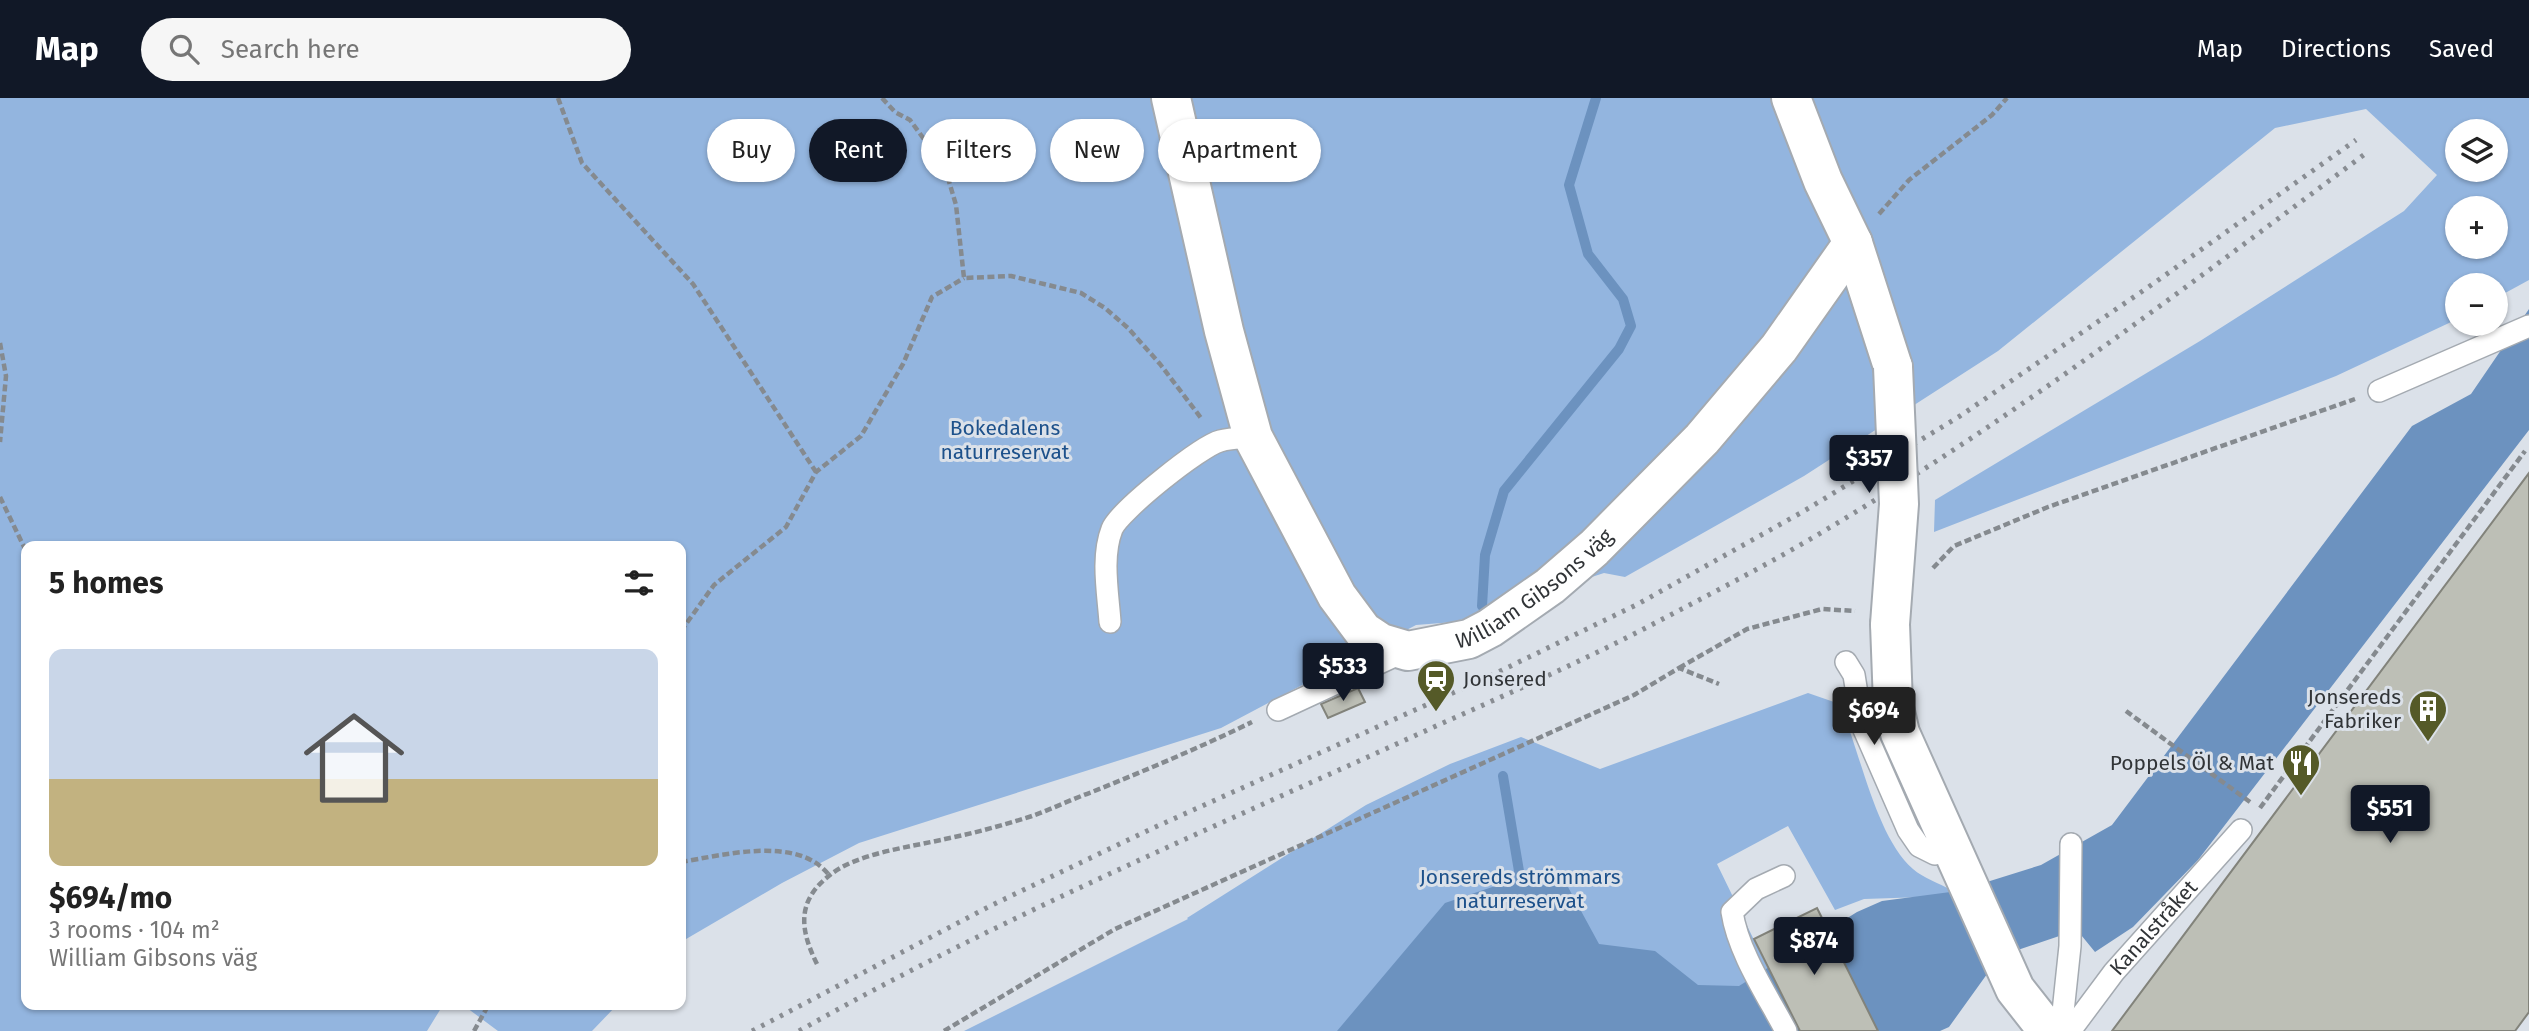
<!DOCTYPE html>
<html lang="en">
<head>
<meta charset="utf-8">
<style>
	body { margin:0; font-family:"Fira Sans",sans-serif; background:#f6f6f6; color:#222; height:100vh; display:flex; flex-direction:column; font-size:26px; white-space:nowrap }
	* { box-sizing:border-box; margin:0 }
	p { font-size:23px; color:#767676 }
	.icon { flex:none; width:38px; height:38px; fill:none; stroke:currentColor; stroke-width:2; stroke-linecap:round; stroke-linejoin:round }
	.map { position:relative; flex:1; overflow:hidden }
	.side { position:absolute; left:21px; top:443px; width:665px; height:469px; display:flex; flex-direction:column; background:#fff; border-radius:14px; box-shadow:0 2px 5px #0004 }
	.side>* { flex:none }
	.hud { position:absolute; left:707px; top:21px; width:665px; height:63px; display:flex; gap:14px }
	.fabs { position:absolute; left:2445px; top:21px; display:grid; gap:14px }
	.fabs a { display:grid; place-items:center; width:63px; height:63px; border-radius:50%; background:#fff; box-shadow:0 2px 5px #0004; font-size:35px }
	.price { position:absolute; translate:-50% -60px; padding:0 16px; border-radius:7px; background:#111827; color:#fff; font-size:23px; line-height:46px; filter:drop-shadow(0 2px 4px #0008) }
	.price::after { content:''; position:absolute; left:50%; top:42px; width:21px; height:16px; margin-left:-10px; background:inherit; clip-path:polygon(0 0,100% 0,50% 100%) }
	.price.current { background:#222; color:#fff }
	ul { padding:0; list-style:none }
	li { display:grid; align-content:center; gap:14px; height:371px; padding:0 28px }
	li span { display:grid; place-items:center; height:217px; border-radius:14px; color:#555 }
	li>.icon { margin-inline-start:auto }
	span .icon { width:126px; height:126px; fill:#fffc; stroke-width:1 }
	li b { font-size:30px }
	h2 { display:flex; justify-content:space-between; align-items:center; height:84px; padding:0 28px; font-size:30px }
	.tag { padding:0 24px; border-radius:32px; background:#fff; box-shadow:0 2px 5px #0004; font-size:24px; line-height:63px }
	.tag.current { background:#111827; color:#fff }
	header { display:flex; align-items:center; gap:42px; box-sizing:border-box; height:98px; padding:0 35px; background:#111827; color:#fff }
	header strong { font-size:33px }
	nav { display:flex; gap:38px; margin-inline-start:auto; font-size:24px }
	.search { width:490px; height:63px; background:#f6f6f6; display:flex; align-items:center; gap:18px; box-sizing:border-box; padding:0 24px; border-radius:38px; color:#767676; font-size:26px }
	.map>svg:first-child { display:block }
</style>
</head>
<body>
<header>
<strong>Map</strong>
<div class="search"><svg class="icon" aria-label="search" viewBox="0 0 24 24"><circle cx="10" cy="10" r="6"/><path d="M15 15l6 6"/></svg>Search here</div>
<nav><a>Map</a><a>Directions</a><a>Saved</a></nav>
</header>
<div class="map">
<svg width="2529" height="933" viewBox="0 0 2529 933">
	<rect width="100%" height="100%" fill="#dbe1e9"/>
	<path fill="#93b5df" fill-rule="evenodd" d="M0,0H2529V182L2496,200V187H2457V221L2449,225L2336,278L1934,434L1935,402L2200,243L2404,113L2437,77L2366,11L2275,30L1998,253L1804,378L1625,479L1604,475L1454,524L1416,527L1221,630L859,745L782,785L681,844V448H26V906L443,907L427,933H0ZM2457,33H2496V72H2457ZM2457,110H2496V149H2457Z
		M1808,595L1834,604L1843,615C1861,658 1877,740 1913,771C1923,780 1939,785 1951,792L1954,798L1864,801L1835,812L1788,728L1717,766L1772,879L1760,933H964L1188,821L1187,820L1366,707L1450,666L1521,639L1600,671Z
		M463,907H617L592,933H498Z"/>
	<path fill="#6c92bf" d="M2529,211V332L2198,762L2133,829L2095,854L2077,832L2000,858L1949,929L1940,933H1337L1445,805L1507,784L1568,789L1599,846L1655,853L1698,887L1739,888L1857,814L1882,803L1958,793L2041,767L2112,727L2412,328L2471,296Z"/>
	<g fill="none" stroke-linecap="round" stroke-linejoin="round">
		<path stroke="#6c92bf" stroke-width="10" d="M1482,508L1485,457L1504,393L1619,251L1631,228L1623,201L1588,156L1569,87L1596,0
			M1503,678L1521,785L1529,797"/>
	</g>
	<path fill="#bdbfb6" stroke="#82837b" stroke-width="2" d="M2529,375V914L2515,933H2112Z
		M1358,590L1365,604L1328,620L1321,606Z
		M1817,810L1878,933H1800L1754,841Z"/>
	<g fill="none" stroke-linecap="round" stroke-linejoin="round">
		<defs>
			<g id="service">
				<path d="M2379,293L2529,228"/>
				<path d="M1110,524C1108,495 1101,459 1112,431C1119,413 1201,348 1220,343C1231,340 1242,340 1253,339"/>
				<path d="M1846,564L1854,577L1862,627L1908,732L1919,748L1935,756L1951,749"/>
				<path d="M1278,612L1403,554"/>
				<path d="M1784,778L1756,791L1732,814C1738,854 1767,897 1786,933"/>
				<path d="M2061,933L2070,848L2071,746"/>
				<path id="s1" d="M2070,933L2114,874L2241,732"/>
			</g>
			<g id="minor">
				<path id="s2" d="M1171,0L1224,233L1253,339L1337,498L1363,533L1381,545L1408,553L1469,541L1490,530L1550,488L1594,450L1702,341L1779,250L1853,145"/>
				<path d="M1791,0L1823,83L1853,145L1893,269"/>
				<path d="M1890,526L1893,606L1900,635L2015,891L2048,933"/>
			</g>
		</defs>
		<use href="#service" stroke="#a4aab1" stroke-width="24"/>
		<use href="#minor" stroke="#a4aab1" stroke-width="42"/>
		<path stroke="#858a8f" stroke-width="4.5" stroke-dasharray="7 3.5" stroke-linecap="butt" d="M558,0L582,65L693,186L816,374
			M882,0L895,14L910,22L945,70L956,107L964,180L1011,178L1081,195L1105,210L1128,230L1160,266L1201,320
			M1879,116L1909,82L1992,17L2007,0
			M0,245L6,278L0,344
			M0,399L26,453
			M1933,470L1954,448L2048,409L2355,301
			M681,533L714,487L786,429L816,374L861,338L903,266L932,199L964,180
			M1679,570L1747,531L1822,511L1855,513
			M2126,613L2250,704
			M2260,710L2525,353
			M681,764C724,757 798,737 829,777
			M817,866C800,832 796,803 830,777C857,755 911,749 945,741C975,735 1004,727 1032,718C1052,711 1072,701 1092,694C1146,672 1199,650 1252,624
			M474,933L489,906
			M944,933L1115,831L1634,597L1679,570L1719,586"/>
		<use href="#service" stroke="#fff" stroke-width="21"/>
		<use href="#minor" stroke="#fff" stroke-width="38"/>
		<path stroke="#898d93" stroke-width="5" stroke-dasharray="3.5 7" stroke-linecap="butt" d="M752,933L992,807L1151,731L1486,580L1638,506L1804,413L1960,318L2147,190L2356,42
			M799,933C1004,817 1222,726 1436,628C1510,595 1585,562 1657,524C1712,495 1769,466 1824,433C2013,321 2189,187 2365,56"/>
		<defs>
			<path id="minor-bridge" d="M1890,526L1899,406L1893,269"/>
		</defs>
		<use href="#minor-bridge" stroke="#a4aab1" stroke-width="42" stroke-linecap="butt"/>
		<use href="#minor-bridge" stroke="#fff" stroke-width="38"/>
	</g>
	<defs>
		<symbol id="station-pin" viewBox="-11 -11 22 30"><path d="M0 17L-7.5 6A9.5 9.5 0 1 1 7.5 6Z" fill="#555a28" stroke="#dbe1e9"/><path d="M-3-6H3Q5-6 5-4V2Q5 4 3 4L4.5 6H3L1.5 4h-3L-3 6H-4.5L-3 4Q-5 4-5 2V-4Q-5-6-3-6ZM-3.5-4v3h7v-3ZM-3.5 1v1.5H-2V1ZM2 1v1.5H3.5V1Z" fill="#fff"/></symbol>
		<symbol id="building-pin" viewBox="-11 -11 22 30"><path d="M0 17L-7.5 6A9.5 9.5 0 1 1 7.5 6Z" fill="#555a28" stroke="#dbe1e9"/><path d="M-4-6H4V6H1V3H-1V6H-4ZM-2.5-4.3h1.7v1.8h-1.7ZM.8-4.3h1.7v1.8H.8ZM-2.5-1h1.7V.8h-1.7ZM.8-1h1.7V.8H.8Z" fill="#fff"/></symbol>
		<symbol id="restaurant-pin" viewBox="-11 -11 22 30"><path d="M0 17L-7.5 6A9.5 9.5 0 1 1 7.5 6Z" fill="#555a28" stroke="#dbe1e9"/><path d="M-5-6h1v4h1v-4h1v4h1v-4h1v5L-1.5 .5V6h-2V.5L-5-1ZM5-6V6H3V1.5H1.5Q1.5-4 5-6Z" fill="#fff"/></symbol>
	</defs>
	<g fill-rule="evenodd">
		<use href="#station-pin" x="1414" y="559" width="44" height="60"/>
		<use href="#building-pin" x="2406" y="589" width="44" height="60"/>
		<use href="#restaurant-pin" x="2279" y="643" width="44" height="60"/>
	</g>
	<g text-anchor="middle" stroke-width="6" stroke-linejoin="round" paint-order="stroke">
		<g font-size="21" fill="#1d518b" stroke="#dbe1e9">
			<text x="1005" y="337">Bokedalens<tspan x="1005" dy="24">naturreservat</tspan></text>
			<text x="1520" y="786">Jonsereds strömmars<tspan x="1520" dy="24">naturreservat</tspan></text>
		</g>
		<g font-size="21" fill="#313437" stroke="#dbe1e9">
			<text dy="7" stroke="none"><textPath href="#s2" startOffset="766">William Gibsons väg</textPath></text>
			<text dy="7" stroke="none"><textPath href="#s1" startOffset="133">Kanalstråket</textPath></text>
		</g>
		<g font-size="21" fill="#313437" stroke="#dbe1e9" text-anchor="end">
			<text x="1463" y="588" text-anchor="start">Jonsered</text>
			<text x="2401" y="606">Jonsereds<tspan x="2401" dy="24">Fabriker</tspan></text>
			<text x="2274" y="672">Poppels Öl &amp; Mat</text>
		</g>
	</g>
</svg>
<div class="fabs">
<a><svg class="icon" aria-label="layers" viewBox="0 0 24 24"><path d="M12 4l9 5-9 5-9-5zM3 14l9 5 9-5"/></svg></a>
<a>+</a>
<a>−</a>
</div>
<b class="price" style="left:1869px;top:397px">$357</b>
<b class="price" style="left:1343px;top:605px">$533</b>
<b class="price current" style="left:1874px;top:649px">$694</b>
<b class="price" style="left:2390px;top:747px">$551</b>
<b class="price" style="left:1814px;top:879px">$874</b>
<div class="hud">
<a class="tag">Buy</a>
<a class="tag current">Rent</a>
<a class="tag">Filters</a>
<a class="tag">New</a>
<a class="tag">Apartment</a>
</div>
<section class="side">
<h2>5 homes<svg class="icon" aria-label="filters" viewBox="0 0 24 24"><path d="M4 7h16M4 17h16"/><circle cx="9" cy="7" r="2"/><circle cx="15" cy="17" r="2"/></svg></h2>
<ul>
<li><span style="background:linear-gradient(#c9d6e8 60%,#c2b280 0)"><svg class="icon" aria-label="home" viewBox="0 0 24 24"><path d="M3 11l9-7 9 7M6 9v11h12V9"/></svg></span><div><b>$694/mo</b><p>3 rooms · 104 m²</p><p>William Gibsons väg</p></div></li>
</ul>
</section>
</div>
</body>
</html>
